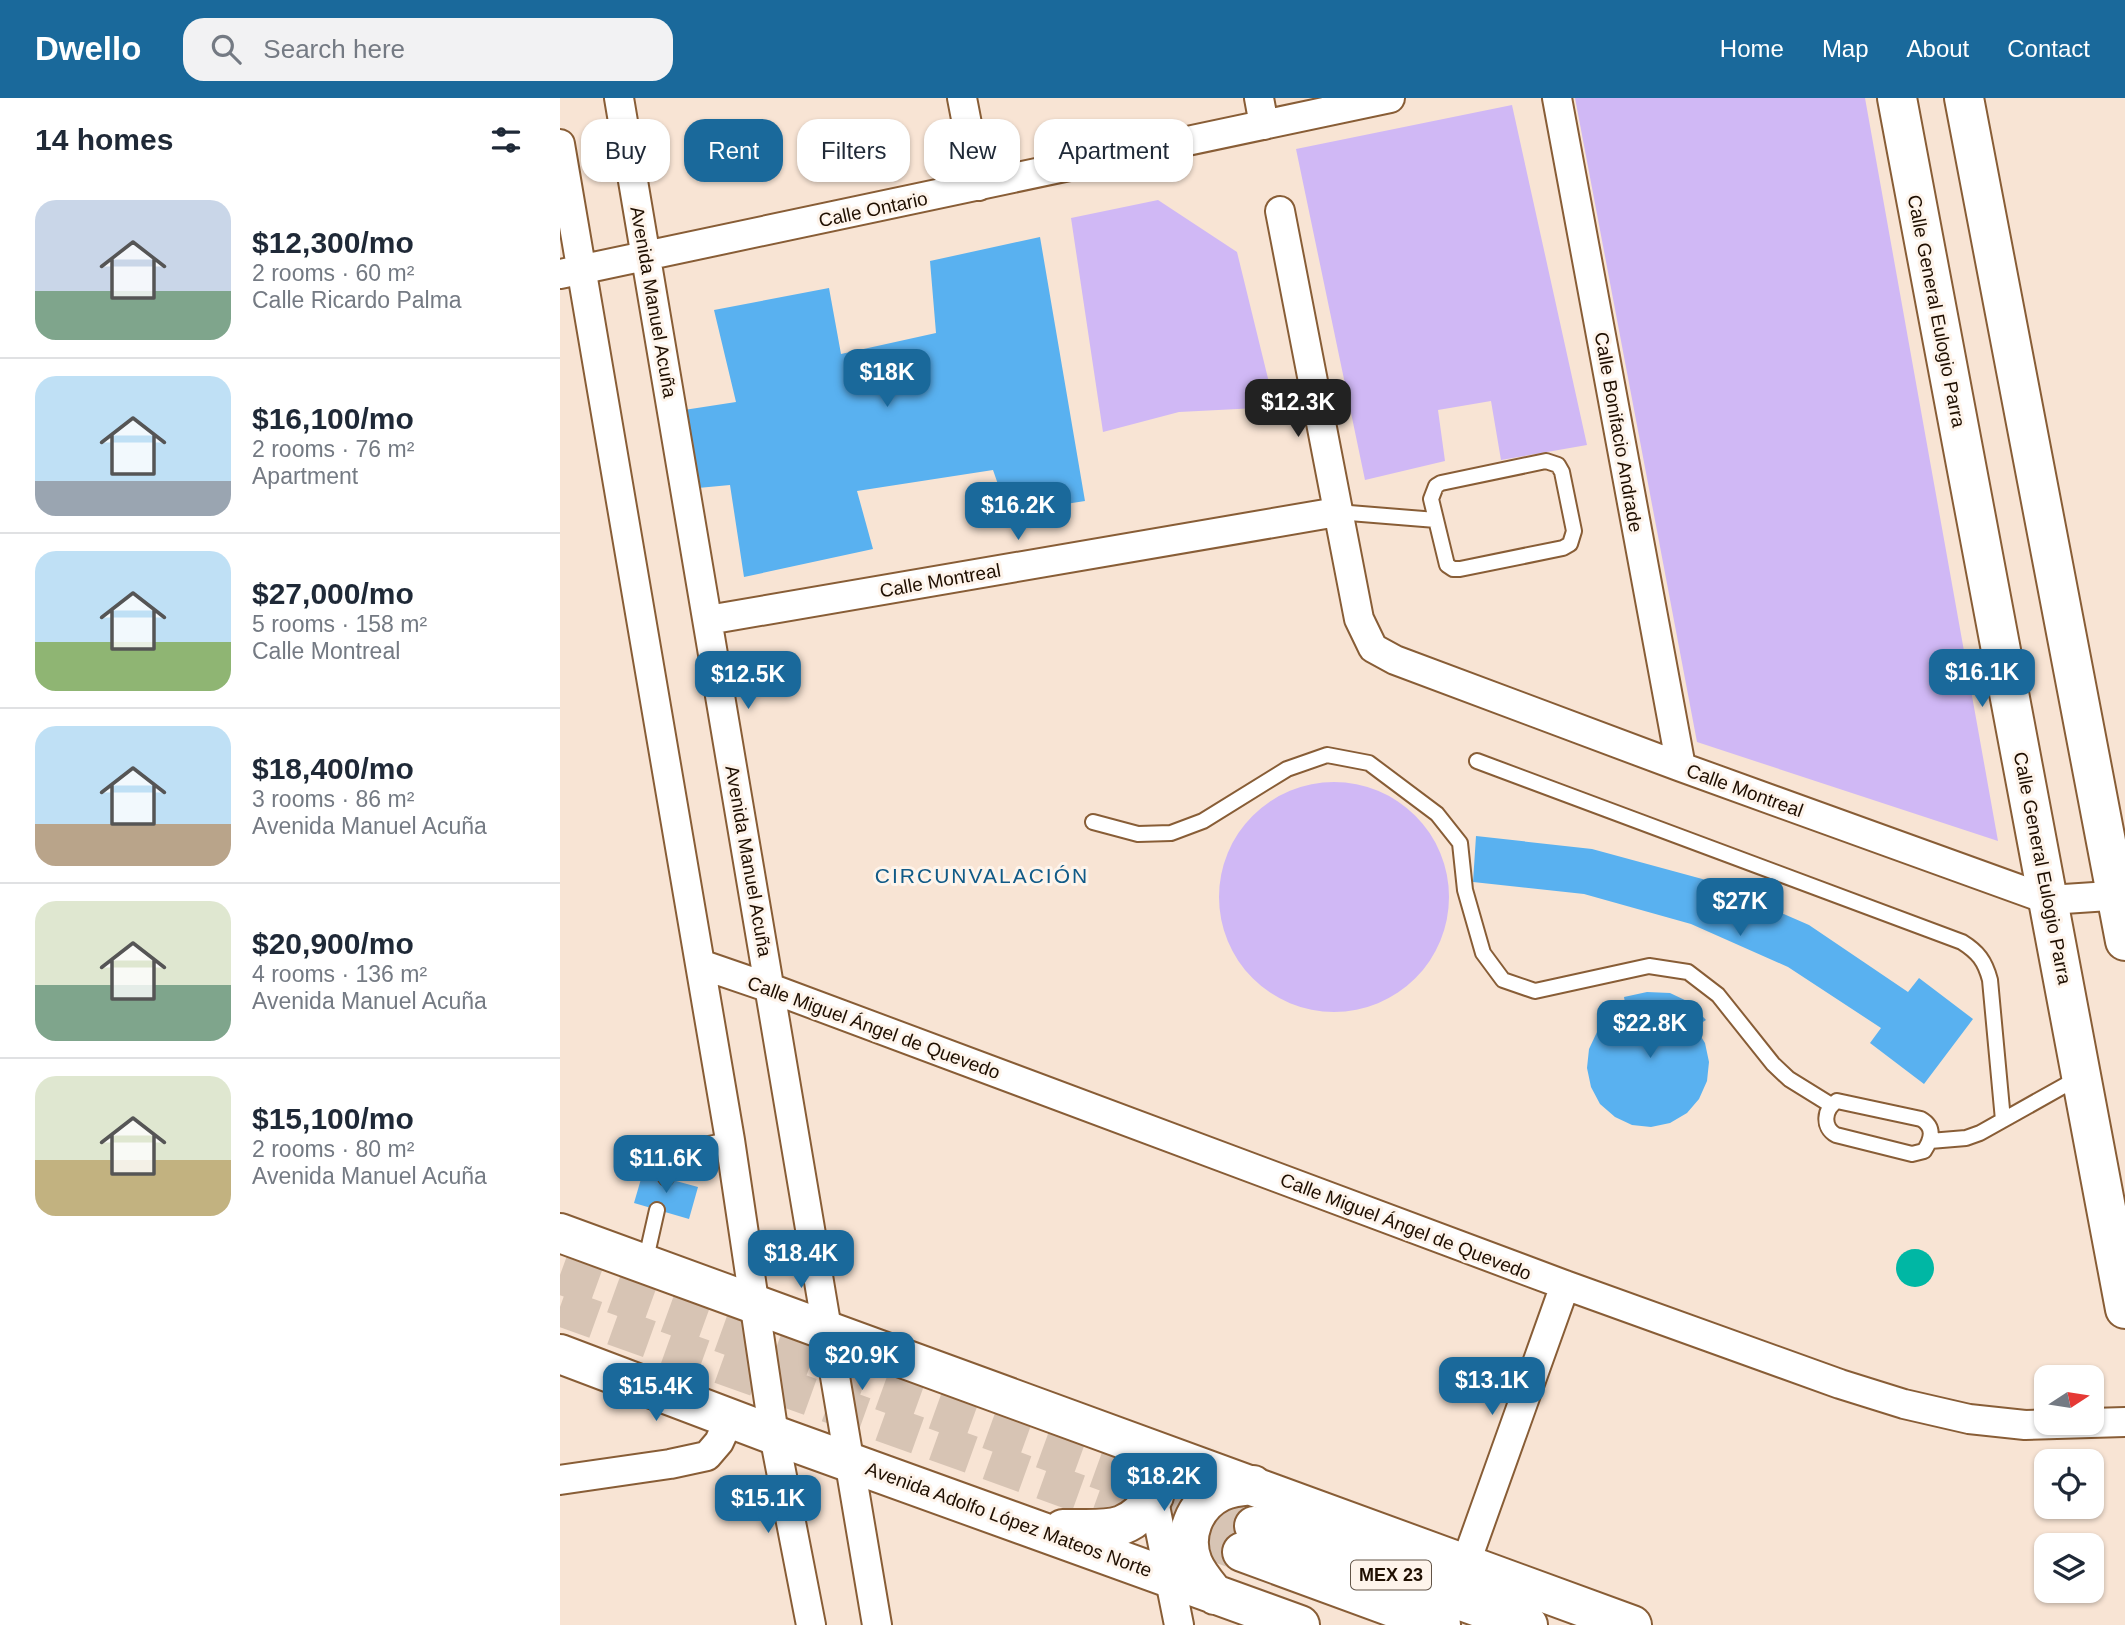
<!DOCTYPE html>
<html lang="en">
<head>
<meta charset="utf-8">
<style>
	body { margin:0; font-family:Helvetica,sans-serif; background:#f2f2f3; color:#1f2937; height:100vh; display:flex; flex-direction:column; font-size:26px; white-space:nowrap }
	* { box-sizing:border-box; margin:0 }
	p { font-size:23px; color:#747a83 }
	.icon { flex:none; width:38px; height:38px; fill:none; stroke:currentColor; stroke-width:2; stroke-linecap:round; stroke-linejoin:round }
	.map { position:relative; flex:1; overflow:hidden }
	.drawer { display:flex; flex-direction:column; background:#fff; width:560px }
	.drawer>* { flex:none }
	.banner { position:absolute; left:21px; top:21px; width:665px; height:63px; display:flex; gap:14px }
	.needle { width:46px; rotate:78deg }
	.controls { position:absolute; left:1474px; top:1267px; display:grid; gap:14px }
	.controls a { display:grid; place-items:center; width:70px; height:70px; border-radius:14px; background:#fff; box-shadow:0 2px 5px #0004; font-size:35px }
	.price { position:absolute; translate:-50% -60px; padding:0 16px; border-radius:14px; background:#1a699b; color:#fff; font-size:23px; line-height:46px; filter:drop-shadow(0 2px 4px #0008) }
	.price::after { content:''; position:absolute; left:50%; top:42px; width:21px; height:16px; margin-left:-10px; background:inherit; clip-path:polygon(0 0,100% 0,50% 100%) }
	.price.active { background:#222; color:#fff }
	ul { padding:0; list-style:none }
	li { display:flex; align-items:center; gap:21px; height:175px; padding:0 35px }
	li+li { border-top:2px solid #e0e1e3 }
	li span { display:grid; place-items:center; flex:none; width:196px; height:140px; border-radius:21px; color:#555 }
	li>.icon { margin-inline-start:auto }
	span .icon { width:84px; height:84px; fill:#fffc; stroke-width:1 }
	li b { font-size:30px }
	h2 { display:flex; justify-content:space-between; align-items:center; height:84px; padding:0 35px; font-size:30px }
	.chip { padding:0 24px; border-radius:21px; background:#fff; box-shadow:0 2px 5px #0004; font-size:24px; line-height:63px }
	.chip.active { background:#1a699b; color:#fff }
	header { display:flex; align-items:center; gap:42px; box-sizing:border-box; height:98px; padding:0 35px; background:#1a699b; color:#fff }
	header strong { font-size:33px }
	nav { display:flex; gap:38px; margin-inline-start:auto; font-size:24px }
	.search { width:490px; height:63px; background:#f2f2f3; display:flex; align-items:center; gap:18px; box-sizing:border-box; padding:0 24px; border-radius:21px; color:#747a83; font-size:26px }
	main { display:flex; flex:1; min-height:0 }
	.map>svg:first-child { display:block }
</style>
</head>
<body>
<header>
<strong>Dwello</strong>
<div class="search"><svg class="icon" aria-label="search" viewBox="0 0 24 24"><circle cx="10" cy="10" r="6"/><path d="M15 15l6 6"/></svg>Search here</div>
<nav><a>Home</a><a>Map</a><a>About</a><a>Contact</a></nav>
</header>
<main>
<section class="drawer">
<h2>14 homes<svg class="icon" aria-label="filters" viewBox="0 0 24 24"><path d="M4 7h16M4 17h16"/><circle cx="9" cy="7" r="2"/><circle cx="15" cy="17" r="2"/></svg></h2>
<ul>
<li><span style="background:linear-gradient(#c9d6e8 65%,#7fa58c 0)"><svg class="icon" aria-label="home" viewBox="0 0 24 24"><path d="M3 11l9-7 9 7M6 9v11h12V9"/></svg></span><div><b>$12,300/mo</b><p>2 rooms · 60 m²</p><p>Calle Ricardo Palma</p></div></li>
<li><span style="background:linear-gradient(#bfe0f5 75%,#9aa5b1 0)"><svg class="icon" aria-label="home" viewBox="0 0 24 24"><path d="M3 11l9-7 9 7M6 9v11h12V9"/></svg></span><div><b>$16,100/mo</b><p>2 rooms · 76 m²</p><p>Apartment</p></div></li>
<li><span style="background:linear-gradient(#bfe0f5 65%,#8fb573 0)"><svg class="icon" aria-label="home" viewBox="0 0 24 24"><path d="M3 11l9-7 9 7M6 9v11h12V9"/></svg></span><div><b>$27,000/mo</b><p>5 rooms · 158 m²</p><p>Calle Montreal</p></div></li>
<li><span style="background:linear-gradient(#bfe0f5 70%,#b9a48a 0)"><svg class="icon" aria-label="home" viewBox="0 0 24 24"><path d="M3 11l9-7 9 7M6 9v11h12V9"/></svg></span><div><b>$18,400/mo</b><p>3 rooms · 86 m²</p><p>Avenida Manuel Acuña</p></div></li>
<li><span style="background:linear-gradient(#dfe7d0 60%,#7fa58c 0)"><svg class="icon" aria-label="home" viewBox="0 0 24 24"><path d="M3 11l9-7 9 7M6 9v11h12V9"/></svg></span><div><b>$20,900/mo</b><p>4 rooms · 136 m²</p><p>Avenida Manuel Acuña</p></div></li>
<li><span style="background:linear-gradient(#dfe7d0 60%,#c2b280 0)"><svg class="icon" aria-label="home" viewBox="0 0 24 24"><path d="M3 11l9-7 9 7M6 9v11h12V9"/></svg></span><div><b>$15,100/mo</b><p>2 rooms · 80 m²</p><p>Avenida Manuel Acuña</p></div></li>
</ul>
</section>
<div class="map">
<svg width="1565" height="1527" viewBox="0 0 1565 1527">
	<rect width="100%" height="100%" fill="#f8e4d4"/>
	<path fill="#d0b8f5" d="M1015,0H1305L1438,743L1137,644Z
		M952,7L1027,347L941,362L931,303L878,312L885,363L805,382L736,51Z
		M598,102L677,154L715,309L619,314L543,334L511,120Z
		M659 799a115 115 0 1 1 230 0a115 115 0 1 1-230 0Z"/>
	<path fill="#00b7a4" d="M1336 1170a19 19 0 1 1 38 0a19 19 0 1 1-38 0Z"/>
	<path fill="#59b1f0" d="M480,139L525,403L448,415L433,372L297,393L313,451L184,479L170,387L138,390L124,312L176,304L154,212L269,190L281,256L376,235L370,163Z
		M916,738L1032,751L1146,782L1249,827L1348,894L1359,880L1413,921L1364,986L1310,945L1321,930L1228,869L1131,826L1024,796L913,784Z
		M1087,894L1110,895L1129,904L1146,922L1135,929L1145,945L1149,964L1147,983L1139,1001L1127,1015L1110,1025L1091,1029L1072,1027L1055,1019L1040,1006L1031,989L1027,970L1029,951L1037,934L1050,920L1066,911L1064,899Z
		M83,1074L138,1089L129,1121L74,1105Z"/>
	<g fill="none" stroke-linecap="round" stroke-linejoin="round">
		<path stroke="#d7c4b4" stroke-width="38" stroke-dasharray="38 19" stroke-linecap="butt" d="M0,1177L694,1428
			M0,1209L682,1454"/>
		<defs>
			<path id="lane" d="M986,363L998,367L1002,374L1014,433L1010,446L1003,450L900,471H893L887,467L871,401L876,388L881,385Z
				M777,414L876,422
				M917,663L1402,844C1418,854 1425,863 1430,882L1443,1022
				M533,724L578,736L611,735L643,723L727,671L767,657L809,665L877,716L900,745L905,792L923,855L943,882L975,893L1089,868L1128,874L1158,897L1213,966L1229,981L1271,1007
				M1277,1003L1361,1021C1375,1029 1372,1041 1364,1053L1352,1056L1276,1037C1262,1029 1264,1011 1277,1003Z
				M1370,1043L1406,1040L1420,1035L1518,980
				M106,1080L115,1052L170,1042
				M85,1165L97,1112"/>
			<path id="street" d="M59,0L317,1527
				M402,0L419,88
				M699,0L704,27
				M997,0L1121,669
				M0,46L170,1042L214,1337L251,1527
				M720,113L799,521L813,550L835,562L1121,669L1489,802L1565,797
				M0,176L830,0
				M148,522L777,414
				M140,866L210,890L1005,1187L1280,1286L1344,1306L1409,1321L1465,1327L1565,1324
				M583,1348L619,1527
				M0,1382L110,1366L147,1358L159,1344L170,1320
				M905,1467L1005,1187"/>
			<path id="secondary" d="M1337,0L1565,1211
				M1404,0L1565,843
				M0,1135L1072,1527
				M0,1256L214,1337L740,1527
				M503,1431C544,1430 569,1438 594,1398
				M655,1497C647,1487 638,1477 633,1465C622,1438 634,1407 660,1394C670,1389 682,1388 693,1387"/>
			<path id="primary" d="M694,1428L968,1527
				M682,1454L881,1527"/>
		</defs>
		<use href="#lane" stroke="#885d36" stroke-width="18"/>
		<use href="#street" stroke="#885d36" stroke-width="32"/>
		<use href="#secondary" stroke="#885d36" stroke-width="42"/>
		<use href="#primary" stroke="#885d36" stroke-width="42"/>
		<use href="#lane" stroke="#fff" stroke-width="14"/>
		<use href="#street" stroke="#fff" stroke-width="28"/>
		<use href="#secondary" stroke="#fff" stroke-width="38"/>
		<use href="#primary" stroke="#fff" stroke-width="38"/>
	</g>
	<g text-anchor="middle" stroke-width="6" stroke-linejoin="round" paint-order="stroke">
		<rect fill="#fef4eb" stroke="#625447" stroke-width="2" x="791" y="1462.5" width="80" height="29" rx="5"/>
		<g font-size="18" font-weight="bold" fill="#1f0f01">
			<text x="831" y="1483">MEX 23</text>
		</g>
		<g font-size="19" fill="#1f0f01" stroke="#fef4eb">
			<text transform="translate(313 111) rotate(-12)" y="7">Calle Ontario</text>
			<text transform="translate(94 204) rotate(80)" y="7">Avenida Manuel Acuña</text>
			<text transform="translate(1377 213) rotate(79)" y="7">Calle General Eulogio Parra</text>
			<text transform="translate(1059 334) rotate(80)" y="7">Calle Bonifacio Andrade</text>
			<text transform="translate(380 482) rotate(-10)" y="7">Calle Montreal</text>
			<text transform="translate(1185 692) rotate(20)" y="7">Calle Montreal</text>
			<text transform="translate(189 763) rotate(80)" y="7">Avenida Manuel Acuña</text>
			<text transform="translate(1483 770) rotate(79)" y="7">Calle General Eulogio Parra</text>
			<text transform="translate(314 929) rotate(20)" y="7">Calle Miguel Ángel de Quevedo</text>
			<text transform="translate(846 1128) rotate(21)" y="7">Calle Miguel Ángel de Quevedo</text>
			<text transform="translate(449 1421) rotate(20)" y="7">Avenida Adolfo López Mateos Norte</text>
		</g>
		<g font-size="21" letter-spacing="2" fill="#105a87" stroke="#fef4eb">
			<text x="422" y="785">CIRCUNVALACIÓN</text>
		</g>
	</g>
</svg>
<div class="controls">
<a><svg class="needle" viewBox="-14 -14 28 28"><path d="M0-13l5 13h-10z" fill="#e53935"/><path d="M0 13l5-13h-10z" fill="#747a83"/></svg></a>
<a><svg class="icon" aria-label="locate" viewBox="0 0 24 24"><circle cx="12" cy="12" r="6"/><path d="M12 2v4M12 18v4M2 12h4M18 12h4"/></svg></a>
<a><svg class="icon" aria-label="layers" viewBox="0 0 24 24"><path d="M12 4l9 5-9 5-9-5zM3 14l9 5 9-5"/></svg></a>
</div>
<b class="price" style="left:327px;top:311px">$18K</b>
<b class="price active" style="left:738px;top:341px">$12.3K</b>
<b class="price" style="left:458px;top:444px">$16.2K</b>
<b class="price" style="left:1422px;top:611px">$16.1K</b>
<b class="price" style="left:188px;top:613px">$12.5K</b>
<b class="price" style="left:1180px;top:840px">$27K</b>
<b class="price" style="left:1090px;top:962px">$22.8K</b>
<b class="price" style="left:106px;top:1097px">$11.6K</b>
<b class="price" style="left:241px;top:1192px">$18.4K</b>
<b class="price" style="left:302px;top:1294px">$20.9K</b>
<b class="price" style="left:932px;top:1319px">$13.1K</b>
<b class="price" style="left:96px;top:1325px">$15.4K</b>
<b class="price" style="left:604px;top:1415px">$18.2K</b>
<b class="price" style="left:208px;top:1437px">$15.1K</b>
<div class="banner">
<a class="chip">Buy</a>
<a class="chip active">Rent</a>
<a class="chip">Filters</a>
<a class="chip">New</a>
<a class="chip">Apartment</a>
</div>
</div>
</main>
</body>
</html>
